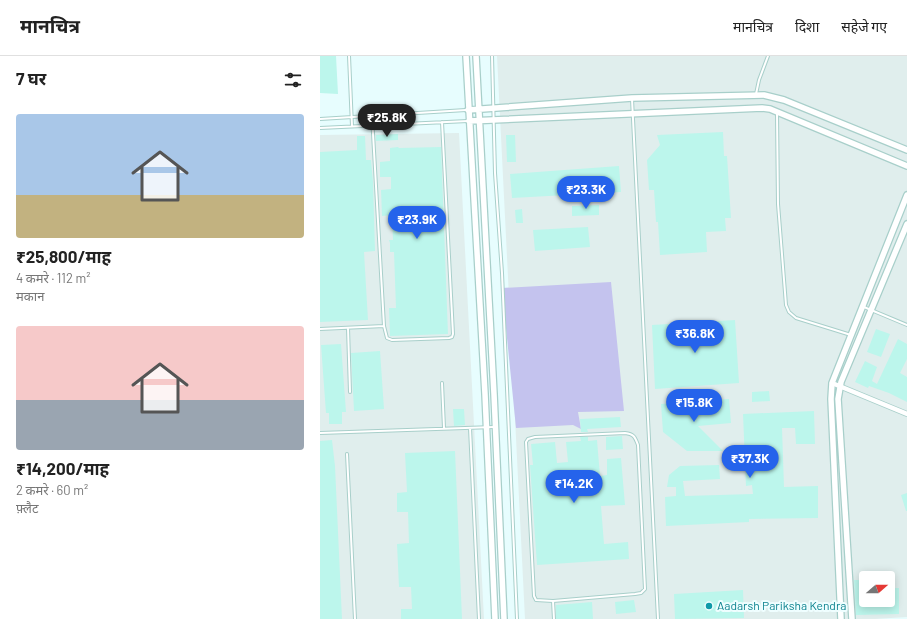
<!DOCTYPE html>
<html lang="hi">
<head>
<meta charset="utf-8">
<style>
	body { margin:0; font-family:Barlow,"Noto Sans Devanagari",sans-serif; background:#f6f6f6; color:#222; height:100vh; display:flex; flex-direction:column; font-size:15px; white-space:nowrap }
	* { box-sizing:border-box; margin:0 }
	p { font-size:13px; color:#767676 }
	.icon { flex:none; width:22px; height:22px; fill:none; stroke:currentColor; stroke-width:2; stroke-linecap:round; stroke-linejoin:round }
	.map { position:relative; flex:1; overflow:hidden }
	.drawer { display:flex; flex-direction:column; background:#fff; width:320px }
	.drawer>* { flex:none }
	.needle { width:26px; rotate:70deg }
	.buttons { position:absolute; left:539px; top:515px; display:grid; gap:8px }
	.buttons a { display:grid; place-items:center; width:36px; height:36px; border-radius:4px; background:#fff; box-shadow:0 2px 10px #0003; font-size:20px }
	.price { position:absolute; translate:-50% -34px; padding:0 9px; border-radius:14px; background:#2563eb; color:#fff; font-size:13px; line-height:26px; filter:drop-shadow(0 1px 2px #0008) }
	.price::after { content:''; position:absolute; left:50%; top:24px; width:12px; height:9px; margin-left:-6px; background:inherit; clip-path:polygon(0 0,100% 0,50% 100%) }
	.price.active { background:#222; color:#fff }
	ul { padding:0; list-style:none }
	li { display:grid; align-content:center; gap:8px; height:212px; padding:0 16px }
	li span { display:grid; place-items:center; height:124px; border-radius:4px; color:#555 }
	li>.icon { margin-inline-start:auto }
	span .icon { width:72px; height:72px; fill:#fffc; stroke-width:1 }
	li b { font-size:17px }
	h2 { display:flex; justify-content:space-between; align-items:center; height:48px; padding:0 16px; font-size:17px }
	header { display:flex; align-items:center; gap:24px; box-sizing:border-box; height:56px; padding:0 20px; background:#fff; border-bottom:1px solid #e0e0e0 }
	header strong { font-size:19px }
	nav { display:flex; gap:22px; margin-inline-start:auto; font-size:14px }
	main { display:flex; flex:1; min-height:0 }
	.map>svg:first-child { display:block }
</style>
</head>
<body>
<header>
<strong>मानचित्र</strong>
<nav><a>मानचित्र</a><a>दिशा</a><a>सहेजे गए</a></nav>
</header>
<main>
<section class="drawer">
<h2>7 घर<svg class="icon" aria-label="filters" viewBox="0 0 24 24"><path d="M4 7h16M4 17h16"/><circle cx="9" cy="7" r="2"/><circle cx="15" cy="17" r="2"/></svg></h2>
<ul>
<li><span style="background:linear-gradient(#a9c7e8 65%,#c2b280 0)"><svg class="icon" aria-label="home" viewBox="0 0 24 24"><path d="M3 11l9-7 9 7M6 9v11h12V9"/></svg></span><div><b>₹25,800/माह</b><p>4 कमरे · 112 m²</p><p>मकान</p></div></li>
<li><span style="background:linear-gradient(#f6c9c9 60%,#9aa5b1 0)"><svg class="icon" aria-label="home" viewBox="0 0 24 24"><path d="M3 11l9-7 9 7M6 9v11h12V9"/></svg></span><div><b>₹14,200/माह</b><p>2 कमरे · 60 m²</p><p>फ़्लैट</p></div></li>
</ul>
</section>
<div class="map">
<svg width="587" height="563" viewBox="0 0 587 563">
	<rect width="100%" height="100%" fill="#e7fdfe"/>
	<path fill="#e0eeed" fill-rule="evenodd" d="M177,0H587V561L555,563H205ZM546,522H568V544H546Z
		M139,77L164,563H0V79Z"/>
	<path fill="#c4c3ee" d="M291,226L304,355L258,356L261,373L253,369L196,372L182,232Z"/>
	<path fill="#bcf6ec" d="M0,0H16L18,38L0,37Z
		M403,76L404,100H407L411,162H405L406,175L386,176L387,196L340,199L338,166H336L334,134H329L327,104L340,89L337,79Z
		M78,78V84L56,85V79Z
		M186,79H195L196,106H187Z
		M37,80H45L46,104H51L53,126L55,195L44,196L48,264L0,266V96L37,94Z
		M78,91L79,92L121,91L128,278L70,280L69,252H76L74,196H70V187L69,184H73L72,159L62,160L61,134L71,133V121H60V106L70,105V92Z
		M299,110L301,136L192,142L190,118Z
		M279,149V159L252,160V150Z
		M202,153L203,167H196L195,154Z
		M268,171L270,191L215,195L213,174Z
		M415,264L419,327L335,333L332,269Z
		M556,273L570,278L561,301L547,296Z
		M578,283L587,288V303L580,317L587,321V346L569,337L549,330L548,332L535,326L545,305L557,311L552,325L557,328Z
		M21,288L26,356H22V368H9V357H6L1,289Z
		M60,295L64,353L34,355L31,297Z
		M449,335L450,345L432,346V336Z
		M409,343L411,367L378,370L403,395H367L343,376L341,348Z
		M133,353H144L145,369L134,370Z
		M494,355L495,388H476L475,372H462L464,431L498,430V462L429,463V466L346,470L345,441L356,440V431H347L349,419L360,410L399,409L400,423L363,425L365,440L433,438L432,429L426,430L423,358Z
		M300,361L301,371L267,373L268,376H261L260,363Z
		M302,380L303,393L286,394V381Z
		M260,381H268V385L277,384L280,420L287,419V403L301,402L305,449L281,450L284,488L308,486L309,503L217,509L210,409H213L211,388L235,386L237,407L248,406L246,386L261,385Z
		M12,384L15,410L22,563H0V385Z
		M135,395L142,563H81V553H92L91,531H79L77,488L89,487L88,456H77V437L87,436L85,397Z
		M587,437V455H586L581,439Z
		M542,516H565V522H542Z
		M534,524H546V544H568V532H579V558L536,559Z
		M423,534L424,562L355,563L354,538Z
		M314,544L316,556L296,558L295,546Z
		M272,546L273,563H236V549Z"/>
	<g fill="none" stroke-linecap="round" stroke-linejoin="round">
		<defs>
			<path id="service" d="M29,0L32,70
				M172,0L175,117L182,217L197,563
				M436,38L439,24L448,0
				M312,43L338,563
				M457,58L458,148L466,249L469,256L476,262L531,279
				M52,60L64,270L67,282L72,284L129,282L132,281L133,278L122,66
				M0,63L146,54
				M0,72L148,65
				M544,251L587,269
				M28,272L30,336
				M0,273L64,270
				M122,327L124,372
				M150,372L159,563
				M0,377L174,371
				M305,377C314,378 315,381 318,389L325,533L321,537L315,538L233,545L216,544L214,540L206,386L208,383L215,381Z
				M27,398L35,563
				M233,545L234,563"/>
			<path id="minor" d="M512,327L587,358"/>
			<path id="tertiary" d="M146,0L165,338L175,563
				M156,0L174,338L184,563
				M148,54L312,42L444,39L464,44L587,94
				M149,65L442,52L450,53L587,110
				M521,563L511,343L512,327L587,139
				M532,563L518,343L521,326L587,168"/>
		</defs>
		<use href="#service" stroke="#a8cfca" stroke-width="4"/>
		<use href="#minor" stroke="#a8cfca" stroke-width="6"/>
		<use href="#tertiary" stroke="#a8cfca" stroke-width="8"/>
		<use href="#service" stroke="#fff" stroke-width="2"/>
		<use href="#minor" stroke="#fff" stroke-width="4.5"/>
		<use href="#tertiary" stroke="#fff" stroke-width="5.5"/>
	</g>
	<circle fill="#0f9aa8" stroke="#effeff" stroke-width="1.5" cx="389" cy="550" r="4"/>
	<g text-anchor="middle" stroke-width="4" stroke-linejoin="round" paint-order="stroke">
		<g font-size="12" fill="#0d838f" stroke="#effeff" text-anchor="start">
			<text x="397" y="554">Aadarsh Pariksha Kendra</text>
		</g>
	</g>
</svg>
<div class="buttons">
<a><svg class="needle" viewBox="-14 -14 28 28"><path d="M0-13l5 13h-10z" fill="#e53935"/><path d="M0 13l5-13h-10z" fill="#767676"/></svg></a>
</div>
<b class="price active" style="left:67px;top:82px">₹25.8K</b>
<b class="price" style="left:266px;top:154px">₹23.3K</b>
<b class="price" style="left:97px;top:184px">₹23.9K</b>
<b class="price" style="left:375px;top:298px">₹36.8K</b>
<b class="price" style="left:374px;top:367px">₹15.8K</b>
<b class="price" style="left:430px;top:423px">₹37.3K</b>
<b class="price" style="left:254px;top:448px">₹14.2K</b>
</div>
</main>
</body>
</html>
